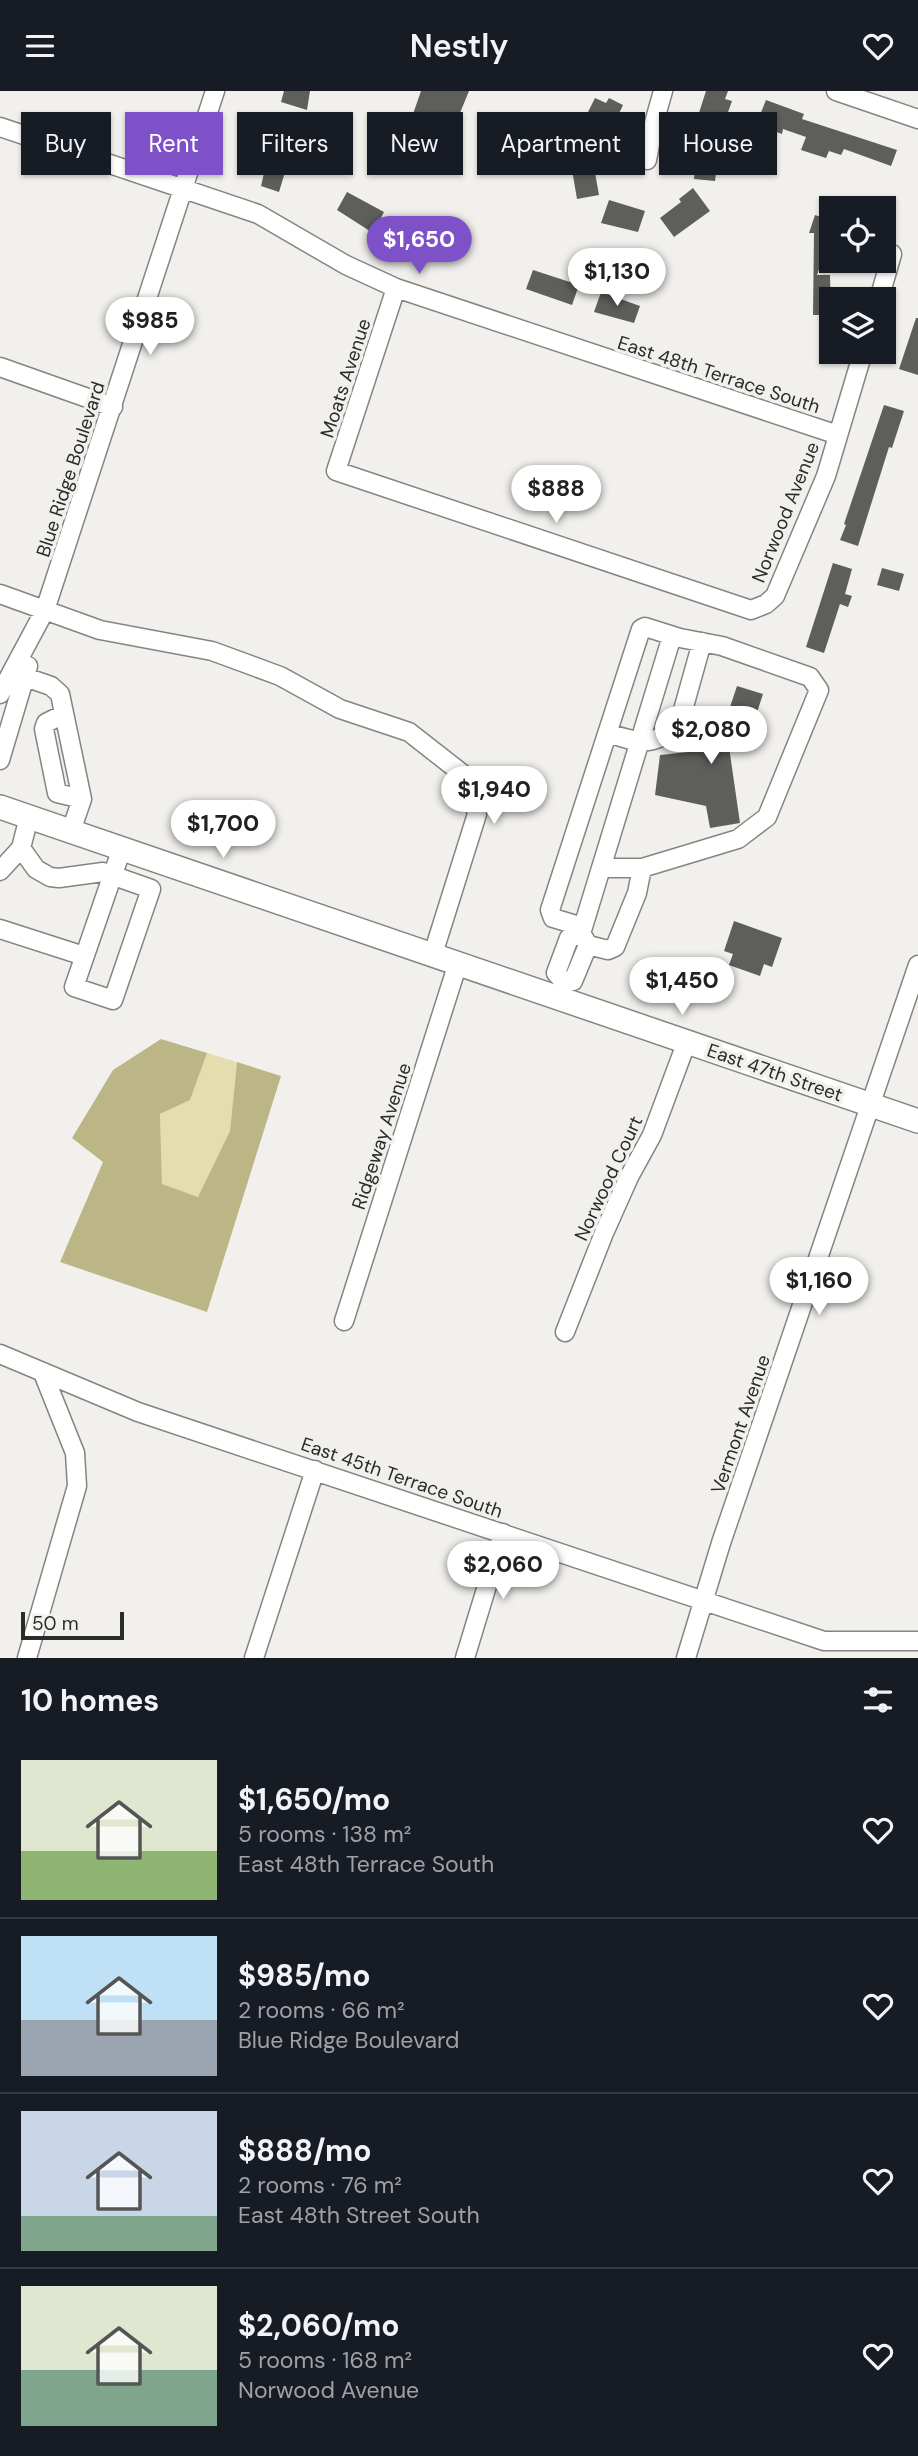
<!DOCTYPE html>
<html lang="en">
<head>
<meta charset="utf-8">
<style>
	body { margin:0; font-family:"DM Sans",sans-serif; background:#242831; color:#f1f3f6; height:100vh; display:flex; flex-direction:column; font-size:26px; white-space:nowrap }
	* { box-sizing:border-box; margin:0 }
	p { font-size:23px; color:#9ea1a6 }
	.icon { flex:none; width:38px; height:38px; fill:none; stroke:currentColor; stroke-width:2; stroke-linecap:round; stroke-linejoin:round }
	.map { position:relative; height:1567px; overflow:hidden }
	.sheet { display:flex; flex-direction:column; background:#171b24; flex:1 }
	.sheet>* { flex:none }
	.banner { position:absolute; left:21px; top:21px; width:877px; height:63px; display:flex; gap:14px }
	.fabs { position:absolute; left:819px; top:105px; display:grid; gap:14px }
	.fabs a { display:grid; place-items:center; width:77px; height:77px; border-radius:0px; background:#171b24; box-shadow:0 2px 5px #0004; font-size:35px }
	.scale { position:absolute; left:21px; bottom:18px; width:103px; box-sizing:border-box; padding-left:7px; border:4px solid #2b2b2a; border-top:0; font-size:19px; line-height:24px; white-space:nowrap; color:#2b2b2a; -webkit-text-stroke:5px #f1f0ed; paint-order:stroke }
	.price { position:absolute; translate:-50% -60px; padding:0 16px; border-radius:24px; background:#fff; color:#222; font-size:23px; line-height:46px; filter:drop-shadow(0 2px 4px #0008) }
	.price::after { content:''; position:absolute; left:50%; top:42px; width:21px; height:16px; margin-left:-10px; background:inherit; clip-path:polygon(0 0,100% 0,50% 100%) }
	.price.current { background:#7f51c9; color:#fff }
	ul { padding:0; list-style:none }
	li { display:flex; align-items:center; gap:21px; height:175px; padding:0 21px }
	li+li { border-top:2px solid #363941 }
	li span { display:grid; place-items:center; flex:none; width:196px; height:140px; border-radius:0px; color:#555 }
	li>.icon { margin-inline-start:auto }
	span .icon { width:84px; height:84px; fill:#fffc; stroke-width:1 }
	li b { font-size:30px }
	h2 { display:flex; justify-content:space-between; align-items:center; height:84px; padding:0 21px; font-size:30px }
	.pill { padding:0 24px; border-radius:0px; background:#171b24; box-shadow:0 2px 5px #0004; font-size:24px; line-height:63px }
	.pill.current { background:#7f51c9; color:#fff }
	header { display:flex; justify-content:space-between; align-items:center; height:91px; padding:0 21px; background:#171b24; font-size:32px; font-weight:600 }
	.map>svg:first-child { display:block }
</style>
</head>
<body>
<header><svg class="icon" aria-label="menu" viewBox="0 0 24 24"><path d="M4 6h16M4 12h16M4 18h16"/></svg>Nestly<svg class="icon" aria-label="heart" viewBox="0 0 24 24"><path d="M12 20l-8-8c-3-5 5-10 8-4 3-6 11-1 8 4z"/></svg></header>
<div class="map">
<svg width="918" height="1567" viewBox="0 0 918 1567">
	<rect width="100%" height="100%" fill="#f1f0ed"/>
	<path fill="#e4ddad" d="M207,962L237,971L230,1040L199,1106L162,1094L160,1023L190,1009Z"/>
	<path fill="#bcb686" d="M161,948L207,962L190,1009L160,1023L162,1093L198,1106L230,1040L237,971L281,985L207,1221L60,1171L103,1071L72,1047L113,979Z"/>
	<path fill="#5e5e5b" d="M284,0H310L307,19L281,11Z
		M421,0H469L453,39L412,26Z
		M706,0H728L725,8L732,10L727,24L722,22L713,48L720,49L715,90L694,88L698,53H702L704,30L697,28Z
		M595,7L606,12L609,7L623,14L616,29L612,26L599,52L578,41Z
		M766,9L804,23L802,28L897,59L891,75L844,58L841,64L829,60L826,67L801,59L806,46L783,38L782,43L771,39L772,34L758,29Z
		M267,50L292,58L279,101L261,95L268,65L263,63Z
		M595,62L597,76H594L599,104L577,108L570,67Z
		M693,97L710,120L674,146L660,127L681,111L679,108Z
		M347,101L384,121L373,142L337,119Z
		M609,109L645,120L638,141L601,132Z
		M815,124L831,129L827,143L831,144L817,184H830L831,224H813L814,142H809Z
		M533,179L579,194L572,214L526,198Z
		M601,201L640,215L634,232L594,221Z
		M916,227H918V284L899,278Z
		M884,314L904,320L892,357L889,356L858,455L840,449L846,434L844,433Z
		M833,472L852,478L845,503L852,505L848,516L840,513L824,562L806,556Z
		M882,477L904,483L899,500L877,494Z
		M737,595L763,603L746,655L728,649L740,732L710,737L706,715L655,704L660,664L716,658Z
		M734,830L782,847L772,876L764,873L760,885L729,874L733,863L724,860Z"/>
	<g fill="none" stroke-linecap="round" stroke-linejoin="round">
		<defs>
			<path id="minor" d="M836,0L918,28
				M0,36L258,123L346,174L396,197L838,344
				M647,69L654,32L663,0
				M396,197L336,380L751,519L766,513L775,505L826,385L863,261
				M879,208L892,163
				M0,276L113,316
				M0,503L100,539L212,560L280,585L340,618L409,641L464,684L477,723L433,863
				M25,586L51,595L60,603L82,708L71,740
				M0,603L45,519L215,0
				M64,623L46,632L44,638L57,702L82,708
				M608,642C639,652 649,656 678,637L702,551
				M0,669L28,575
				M29,726L21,757L36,778L50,786L59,787L103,781L151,798L113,909L74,896L122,757
				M0,780L21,757
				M583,836L553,827L550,819L641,538L645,536L680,547L722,555L810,586L819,599L767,726L738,748L642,777H601
				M0,838L84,865
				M588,854L608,859L615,856L637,802L642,777
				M564,891L573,890L588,854L581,842L583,836L672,545
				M564,891L556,882L569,847L581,842
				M344,1230L458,872
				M565,1241L604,1142L629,1086L652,1044L687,950
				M0,1263L138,1321L824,1550H918
				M27,1567L77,1395L75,1362L43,1282
				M254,1567L315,1379
				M465,1567L503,1442
				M686,1567L721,1452L918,874"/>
			<path id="major" d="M0,716L918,1030"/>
		</defs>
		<use href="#minor" stroke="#848481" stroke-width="21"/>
		<use href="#major" stroke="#848481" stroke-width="26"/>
		<use href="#minor" stroke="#fff" stroke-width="18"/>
		<use href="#major" stroke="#fff" stroke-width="23"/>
	</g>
	<g text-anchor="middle" stroke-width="7" stroke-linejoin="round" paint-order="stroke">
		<g font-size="19" fill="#2b2b2a" stroke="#f1f0ed">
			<text transform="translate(719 283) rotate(18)" y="7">East 48th Terrace South</text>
			<text transform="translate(345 287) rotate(-72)" y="7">Moats Avenue</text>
			<text transform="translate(70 378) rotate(-72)" y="7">Blue Ridge Boulevard</text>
			<text transform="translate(785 421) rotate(-68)" y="7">Norwood Avenue</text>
			<text transform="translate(775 981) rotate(19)" y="7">East 47th Street</text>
			<text transform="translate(381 1045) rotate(-72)" y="7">Ridgeway Avenue</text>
			<text transform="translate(608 1087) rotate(-65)" y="7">Norwood Court</text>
			<text transform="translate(740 1333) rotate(-71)" y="7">Vermont Avenue</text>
			<text transform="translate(402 1386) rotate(19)" y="7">East 45th Terrace South</text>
		</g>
	</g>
</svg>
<div class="fabs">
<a><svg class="icon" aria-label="locate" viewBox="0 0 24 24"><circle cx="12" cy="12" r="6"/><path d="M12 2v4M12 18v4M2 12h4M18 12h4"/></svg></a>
<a><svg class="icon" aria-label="layers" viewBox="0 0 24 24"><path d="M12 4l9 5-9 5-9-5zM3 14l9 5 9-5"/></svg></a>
</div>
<div class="scale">50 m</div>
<b class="price current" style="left:419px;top:185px">$1,650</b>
<b class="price" style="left:617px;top:217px">$1,130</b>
<b class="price" style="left:150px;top:266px">$985</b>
<b class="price" style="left:556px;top:434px">$888</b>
<b class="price" style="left:711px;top:675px">$2,080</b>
<b class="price" style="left:494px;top:735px">$1,940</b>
<b class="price" style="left:223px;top:769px">$1,700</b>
<b class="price" style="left:682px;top:926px">$1,450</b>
<b class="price" style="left:819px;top:1226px">$1,160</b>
<b class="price" style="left:503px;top:1510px">$2,060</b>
<div class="banner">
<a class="pill">Buy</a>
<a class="pill current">Rent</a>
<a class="pill">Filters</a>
<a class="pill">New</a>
<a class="pill">Apartment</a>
<a class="pill">House</a>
</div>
</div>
<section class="sheet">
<h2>10 homes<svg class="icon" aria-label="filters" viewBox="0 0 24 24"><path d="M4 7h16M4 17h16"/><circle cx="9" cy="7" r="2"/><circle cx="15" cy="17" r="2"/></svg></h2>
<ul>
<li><span style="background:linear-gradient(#dfe7d0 65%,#8fb573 0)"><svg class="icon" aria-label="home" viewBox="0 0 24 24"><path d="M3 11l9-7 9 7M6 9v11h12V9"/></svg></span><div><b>$1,650/mo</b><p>5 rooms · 138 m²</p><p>East 48th Terrace South</p></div><svg class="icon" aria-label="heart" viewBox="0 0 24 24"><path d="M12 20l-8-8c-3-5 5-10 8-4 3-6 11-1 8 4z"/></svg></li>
<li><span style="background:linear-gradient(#bfe0f5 60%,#9aa5b1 0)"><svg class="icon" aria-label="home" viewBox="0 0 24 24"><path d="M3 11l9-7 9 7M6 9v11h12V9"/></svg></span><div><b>$985/mo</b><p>2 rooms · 66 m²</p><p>Blue Ridge Boulevard</p></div><svg class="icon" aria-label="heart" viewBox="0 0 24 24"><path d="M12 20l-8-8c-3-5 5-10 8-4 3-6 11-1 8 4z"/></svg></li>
<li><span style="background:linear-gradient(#c9d6e8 75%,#7fa58c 0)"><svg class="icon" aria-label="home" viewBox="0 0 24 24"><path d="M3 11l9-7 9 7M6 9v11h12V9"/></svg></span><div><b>$888/mo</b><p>2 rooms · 76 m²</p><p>East 48th Street South</p></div><svg class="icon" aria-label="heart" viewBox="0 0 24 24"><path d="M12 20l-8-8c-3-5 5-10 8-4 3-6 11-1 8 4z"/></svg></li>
<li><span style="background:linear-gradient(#dfe7d0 60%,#7fa58c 0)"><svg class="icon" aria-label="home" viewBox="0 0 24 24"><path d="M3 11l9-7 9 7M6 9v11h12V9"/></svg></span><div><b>$2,060/mo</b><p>5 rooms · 168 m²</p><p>Norwood Avenue</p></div><svg class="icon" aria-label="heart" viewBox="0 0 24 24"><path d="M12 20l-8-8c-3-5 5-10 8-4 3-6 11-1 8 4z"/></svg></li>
</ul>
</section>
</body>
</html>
